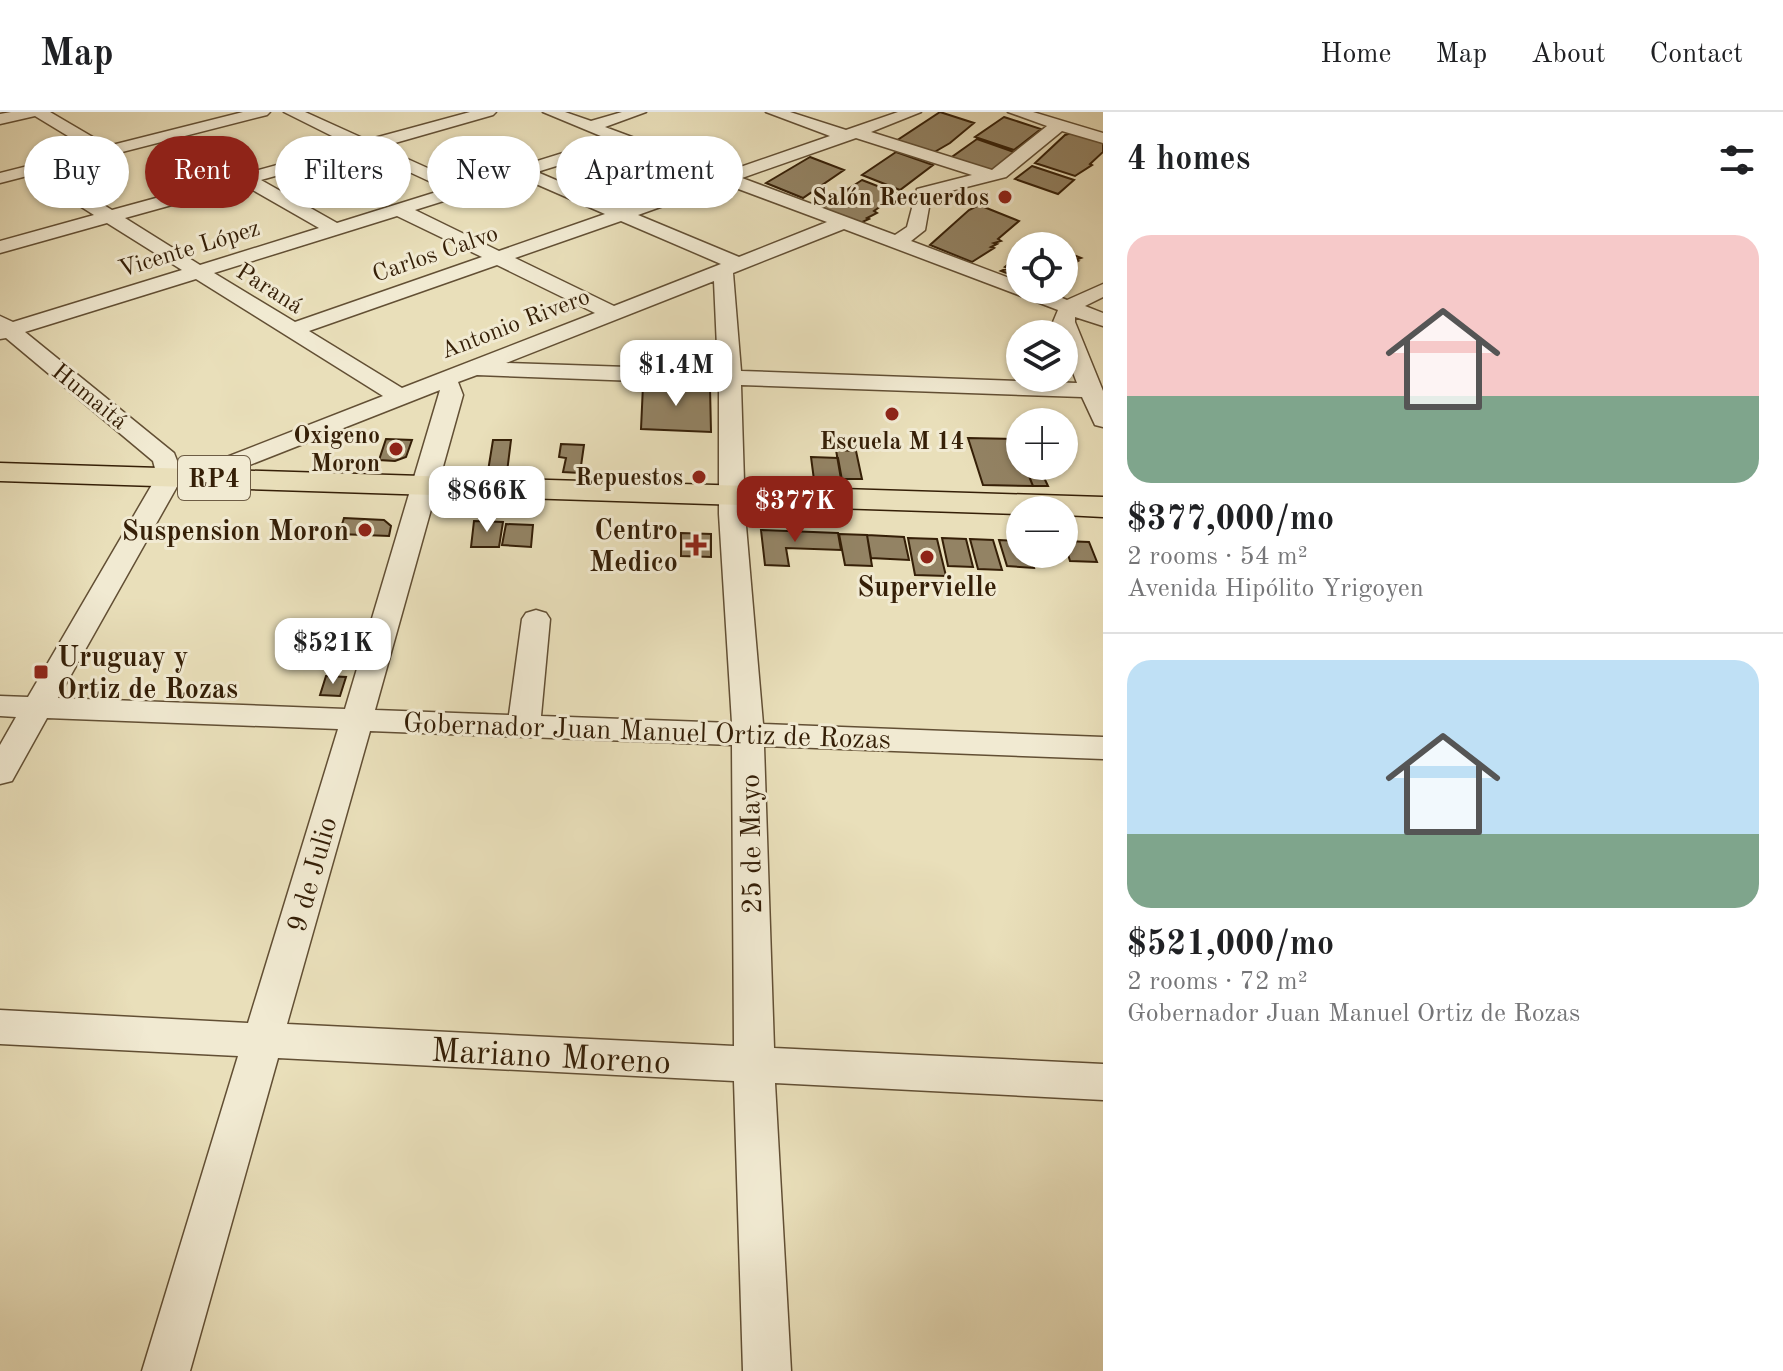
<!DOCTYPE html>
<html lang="en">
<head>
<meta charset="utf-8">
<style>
	body { margin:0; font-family:"Old Standard TT",serif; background:#f2f2f2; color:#202124; height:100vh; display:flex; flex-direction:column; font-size:30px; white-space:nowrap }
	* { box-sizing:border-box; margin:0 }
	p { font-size:26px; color:#757577 }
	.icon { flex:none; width:44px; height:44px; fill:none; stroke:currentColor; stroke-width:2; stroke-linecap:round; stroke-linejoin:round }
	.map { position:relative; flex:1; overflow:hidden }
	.drawer { display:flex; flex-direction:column; background:#fff; width:680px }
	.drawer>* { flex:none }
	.top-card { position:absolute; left:24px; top:24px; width:760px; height:72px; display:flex; gap:16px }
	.buttons { position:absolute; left:1006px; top:120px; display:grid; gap:16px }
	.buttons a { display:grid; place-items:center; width:72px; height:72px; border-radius:50%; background:#fff; box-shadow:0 2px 6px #0004; font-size:40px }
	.price { position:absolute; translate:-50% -68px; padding:0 18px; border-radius:16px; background:#fff; color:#222; font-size:26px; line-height:52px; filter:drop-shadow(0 2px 4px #0008) }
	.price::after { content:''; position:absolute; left:50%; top:48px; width:24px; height:18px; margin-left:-12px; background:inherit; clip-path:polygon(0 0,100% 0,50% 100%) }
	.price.active { background:#8f2418; color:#fff }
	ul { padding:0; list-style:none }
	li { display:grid; align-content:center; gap:16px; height:424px; padding:0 24px }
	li+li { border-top:2px solid #e0e0e0 }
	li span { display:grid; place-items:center; height:248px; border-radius:24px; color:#555 }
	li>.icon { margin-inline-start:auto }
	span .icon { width:144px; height:144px; fill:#fffc; stroke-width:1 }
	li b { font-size:34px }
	h2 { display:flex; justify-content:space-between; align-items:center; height:96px; padding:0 24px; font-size:34px }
	.tag { padding:0 28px; border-radius:36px; background:#fff; box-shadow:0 2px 6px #0004; font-size:28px; line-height:72px }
	.tag.active { background:#8f2418; color:#fff }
	header { display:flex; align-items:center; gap:48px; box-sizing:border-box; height:112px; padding:0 40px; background:#fff; border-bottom:2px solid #e0e0e0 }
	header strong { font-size:38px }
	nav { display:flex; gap:44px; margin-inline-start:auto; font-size:28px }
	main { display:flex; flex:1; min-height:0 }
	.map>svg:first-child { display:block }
</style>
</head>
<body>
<header>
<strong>Map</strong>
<nav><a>Home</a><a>Map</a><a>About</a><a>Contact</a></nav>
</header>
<main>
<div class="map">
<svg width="1103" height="1259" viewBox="0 0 1103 1259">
	<rect width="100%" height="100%" fill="#e9dfba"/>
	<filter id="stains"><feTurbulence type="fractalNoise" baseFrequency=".0025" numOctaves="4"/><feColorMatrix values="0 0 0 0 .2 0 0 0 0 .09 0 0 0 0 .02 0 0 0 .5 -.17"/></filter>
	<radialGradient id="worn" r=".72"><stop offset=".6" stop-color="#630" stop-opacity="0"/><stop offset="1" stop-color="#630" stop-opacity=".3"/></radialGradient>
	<path fill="#938364" stroke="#351f07" stroke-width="2" d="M940,0L974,11L950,31L931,42L896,29Z
		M1004,5L1041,17L1014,38L975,25Z
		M1074,20L1103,29V40L1090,52L1092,53L1075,64L1035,51L1065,23Z
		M977,27L1014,40L989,61L949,47Z
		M896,40L933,53L900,78L862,63Z
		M810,45L844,58L803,86L766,71Z
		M1032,54L1074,68L1058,82L1015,67Z
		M862,68L898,82L874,99L877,101L867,106L869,107L858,112L819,96Z
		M979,93L1019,109L998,127L1001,129L994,131L997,132L991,135L994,136L972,150L930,133L969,98Z
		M1064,139L1081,146L1075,148L1078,149L1072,152L1075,153L1064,162Z
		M1020,143V166L1001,159L1008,156L1005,155Z
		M643,273L710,275L711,320L641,317Z
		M968,326L1015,327L1020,342V354H1025L1033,374L983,373Z
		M386,327L412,328L406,345L395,349L379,348Z
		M493,328H511L507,360L488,359Z
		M561,332L584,333L580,361L563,360L566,346L559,345Z
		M836,338L856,339L862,367H841Z
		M811,345L838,346L842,368H814Z
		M1026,357H1040L1048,374H1033Z
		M344,406L384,408L391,414L389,424L339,422Z
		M474,409L503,410L499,435H471Z
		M506,412L533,413L531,435L502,433Z
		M761,418L838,421L841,438L786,436L789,454L765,453Z
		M681,421L711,422V445L681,444Z
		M839,422L867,423L872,454L845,453Z
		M867,423L904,425L909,448L871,446Z
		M908,426L937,427L946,464L915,463Z
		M942,426L966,427L973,455L948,454Z
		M970,427L993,428L1002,458L978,457Z
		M999,428L1020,429V442H1029L1034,456L1007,454Z
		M1064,429L1089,430L1097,450L1070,449Z
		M326,564L346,565L340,584L320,583Z"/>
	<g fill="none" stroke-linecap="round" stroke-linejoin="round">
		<defs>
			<path id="minor" d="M11,0H50L108,34L243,0H270L267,3L48,59L112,98L350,33L284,0H305L367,28L470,0H496L493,3L381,35L463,72L608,27L543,0H565L591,9L622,0H646L605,15L726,60L830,24L766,0H790L846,18L898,0H921L871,20L992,58L1047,14L1008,0H1033L1103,21V31L1062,19L1006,65L931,84L925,118L911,129L1020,170V178H1042L1067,188L1103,172V185L1085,194L1103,201V214L1075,205V210L1103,279V315L1095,313L1082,285L741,273L745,402L763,612L1103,625V647L764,634L774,936L1103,952V988L775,971L791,1259H743L734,969L278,946L190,1259H142L238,944L0,932V898L248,911L338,617L47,606L12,669L0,672V633L16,605L0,604V584L28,585L157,364L153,349L6,226L0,227V204L13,210L182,158L107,111L0,141V129L94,103L31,63L0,71V61L91,38L35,4L0,12V2ZM856,26L972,63L917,77L907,115L895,123L742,66ZM624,33L709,66L622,96L537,60ZM364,39L446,77L337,111L261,68ZM520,65L605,102L499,139L415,98ZM725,72L827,110L739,145L638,103ZM244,73L319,116L200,153L125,106ZM397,104L482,145L295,210L214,161ZM621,109L721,152L614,194L515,146ZM844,117L1058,198L1053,210L1058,222H1064V237L1077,271L741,259L733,161ZM497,153L595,201L402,276L309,219ZM196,167L383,284L219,348L196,365L200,370H218L237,358L440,278L345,597L58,586L183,364L174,341L25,220ZM714,169L718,258L506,251ZM477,263L719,272V402L732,611L541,604L550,507L546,501L536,498L526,501L522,507L509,603L375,598L463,283L458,270ZM370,619L732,633L734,934L287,912Z"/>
			<path id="major" d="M0,351L1103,385V405L1064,403V398H1020V402L0,369Z"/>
		</defs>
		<use href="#minor" stroke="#624f34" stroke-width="3"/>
		<use href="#major" stroke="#351f07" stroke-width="3"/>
		<use href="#minor" fill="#f1ead2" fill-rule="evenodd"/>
		<use href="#major" fill="#e9dfba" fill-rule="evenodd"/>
	</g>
	<g fill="#8f2418" stroke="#f1ead2" stroke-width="3">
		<circle cx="1005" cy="85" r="8"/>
		<circle cx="892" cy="302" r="8"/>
		<circle cx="396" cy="337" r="8"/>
		<circle cx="699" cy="365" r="8"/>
		<circle cx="365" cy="418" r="8"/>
		<path d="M692 421h8v8h8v8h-8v8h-8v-8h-8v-8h8z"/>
		<circle cx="927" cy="445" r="8"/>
		<rect x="33" y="552" width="16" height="16" rx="4"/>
	</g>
	<g text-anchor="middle" stroke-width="6" stroke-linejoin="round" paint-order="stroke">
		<g font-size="24" font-weight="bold" fill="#351f07" stroke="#f1ead2" text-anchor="end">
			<text x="989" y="93">Salón Recuerdos</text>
			<text x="380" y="331">Oxigeno<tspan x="380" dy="28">Moron</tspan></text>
			<text x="892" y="337" text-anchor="middle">Escuela M 14</text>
			<text x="683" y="373">Repuestos</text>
		</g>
		<g font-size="24" fill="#351f07" stroke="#f1ead2">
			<text transform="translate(189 136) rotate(-17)" y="8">Vicente López</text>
			<text transform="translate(435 141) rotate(-19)" y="8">Carlos Calvo</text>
			<text transform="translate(270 176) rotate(32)" y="8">Paraná</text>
			<text transform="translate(515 211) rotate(-21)" y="8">Antonio Rivero</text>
			<text transform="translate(90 284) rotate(39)" y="8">Humaitá</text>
		</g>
		<rect fill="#f1ead2" stroke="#6d5c44" stroke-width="2" x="178" y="344" width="72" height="44" rx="6"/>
		<g font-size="26" font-weight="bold" fill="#351f07">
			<text x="214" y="375">RP4</text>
		</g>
		<g font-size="28" font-weight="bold" fill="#351f07" stroke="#f1ead2" text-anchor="end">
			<text x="678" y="427">Centro<tspan x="678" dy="32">Medico</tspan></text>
			<text x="349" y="428">Suspension Moron</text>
			<text x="927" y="484" text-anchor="middle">Supervielle</text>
			<text x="57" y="554" text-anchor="start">Uruguay y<tspan x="57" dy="32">Ortiz de Rozas</tspan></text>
		</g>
		<g font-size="28" fill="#351f07" stroke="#f1ead2">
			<text transform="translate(647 618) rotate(2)" y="10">Gobernador Juan Manuel Ortiz de Rozas</text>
			<text transform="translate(750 732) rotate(-91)" y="10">25 de Mayo</text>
			<text transform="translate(311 762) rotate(-74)" y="10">9 de Julio</text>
		</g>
		<g font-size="34" fill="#351f07" stroke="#f1ead2">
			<text transform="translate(551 943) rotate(3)" y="12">Mariano Moreno</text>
		</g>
	</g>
	<rect width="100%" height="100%" filter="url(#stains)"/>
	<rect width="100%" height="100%" fill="url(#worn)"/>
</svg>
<div class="buttons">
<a><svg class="icon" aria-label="locate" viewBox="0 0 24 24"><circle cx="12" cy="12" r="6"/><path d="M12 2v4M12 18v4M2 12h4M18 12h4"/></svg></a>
<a><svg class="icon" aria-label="layers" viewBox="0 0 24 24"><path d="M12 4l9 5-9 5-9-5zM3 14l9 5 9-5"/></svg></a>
<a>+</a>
<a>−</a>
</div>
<b class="price" style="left:676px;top:296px">$1.4M</b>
<b class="price" style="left:487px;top:422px">$866K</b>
<b class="price active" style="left:795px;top:432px">$377K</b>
<b class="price" style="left:333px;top:574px">$521K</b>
<div class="top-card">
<a class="tag">Buy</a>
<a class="tag active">Rent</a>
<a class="tag">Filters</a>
<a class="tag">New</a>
<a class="tag">Apartment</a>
</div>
</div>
<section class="drawer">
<h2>4 homes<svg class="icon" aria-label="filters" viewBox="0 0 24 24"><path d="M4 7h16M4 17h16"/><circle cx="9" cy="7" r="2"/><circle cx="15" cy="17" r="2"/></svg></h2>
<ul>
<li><span style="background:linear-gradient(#f6c9c9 65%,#7fa58c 0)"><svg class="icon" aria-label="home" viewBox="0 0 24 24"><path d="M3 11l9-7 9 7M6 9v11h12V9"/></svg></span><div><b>$377,000/mo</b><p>2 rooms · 54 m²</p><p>Avenida Hipólito Yrigoyen</p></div></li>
<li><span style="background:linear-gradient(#bfe0f5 70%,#7fa58c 0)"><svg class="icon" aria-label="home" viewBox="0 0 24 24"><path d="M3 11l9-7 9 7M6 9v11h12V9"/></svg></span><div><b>$521,000/mo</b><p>2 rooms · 72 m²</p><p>Gobernador Juan Manuel Ortiz de Rozas</p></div></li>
</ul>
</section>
</main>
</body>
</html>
